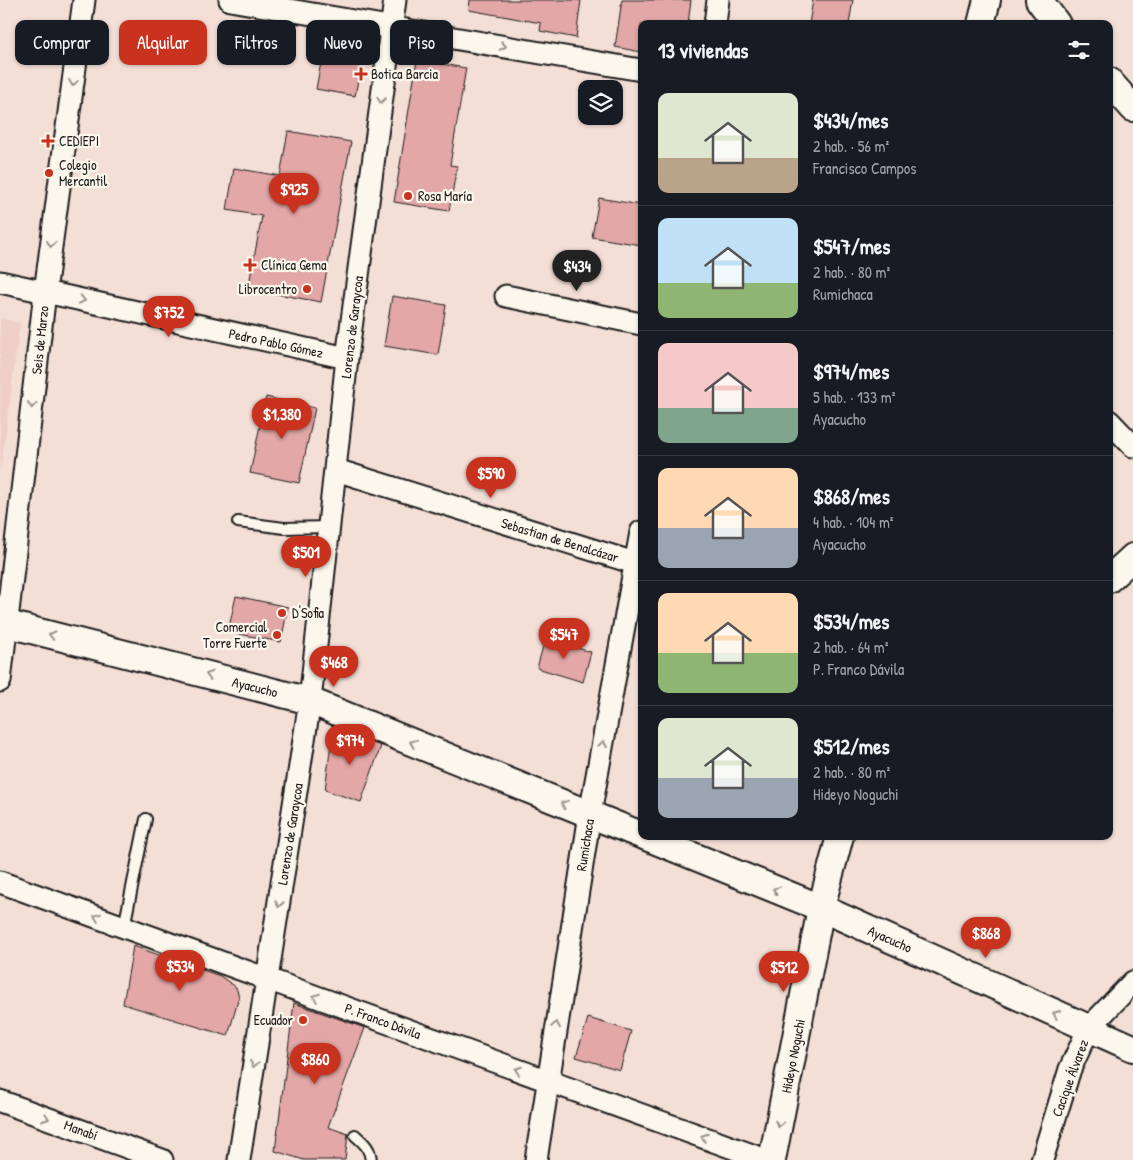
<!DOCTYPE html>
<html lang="es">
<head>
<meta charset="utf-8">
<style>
	body { margin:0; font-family:"Patrick Hand",sans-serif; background:#242831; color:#f1f3f6; height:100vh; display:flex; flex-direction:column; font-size:19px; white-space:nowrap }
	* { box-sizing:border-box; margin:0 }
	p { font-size:16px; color:#9ea1a6 }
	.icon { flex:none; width:28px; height:28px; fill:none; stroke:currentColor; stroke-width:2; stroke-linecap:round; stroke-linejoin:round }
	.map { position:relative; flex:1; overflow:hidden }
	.drawer { position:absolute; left:638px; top:20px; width:475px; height:820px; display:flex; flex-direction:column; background:#171b24; border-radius:10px; box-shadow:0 1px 4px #0004 }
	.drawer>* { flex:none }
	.banner { position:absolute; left:15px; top:20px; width:475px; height:45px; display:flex; gap:10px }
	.fabs { position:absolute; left:578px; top:80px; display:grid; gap:10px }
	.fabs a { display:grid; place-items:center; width:45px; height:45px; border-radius:10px; background:#171b24; box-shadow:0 1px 4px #0004; font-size:25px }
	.price { position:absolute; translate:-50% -42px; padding:0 11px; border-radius:18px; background:#c8321e; color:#fff; font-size:16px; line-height:32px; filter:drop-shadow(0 1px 2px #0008) }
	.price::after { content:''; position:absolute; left:50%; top:30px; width:15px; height:11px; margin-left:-8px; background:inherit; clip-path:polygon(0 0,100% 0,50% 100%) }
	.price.selected { background:#222; color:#fff }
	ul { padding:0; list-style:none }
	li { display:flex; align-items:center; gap:15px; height:125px; padding:0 20px }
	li+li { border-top:1px solid #363941 }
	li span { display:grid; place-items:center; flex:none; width:140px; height:100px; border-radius:10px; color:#555 }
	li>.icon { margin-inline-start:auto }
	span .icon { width:60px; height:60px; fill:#fffc; stroke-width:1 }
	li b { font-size:21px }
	h2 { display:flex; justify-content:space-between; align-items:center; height:60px; padding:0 20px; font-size:21px }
	.chip { padding:0 18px; border-radius:10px; background:#171b24; box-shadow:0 1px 4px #0004; font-size:18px; line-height:45px }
	.chip.selected { background:#c8321e; color:#fff }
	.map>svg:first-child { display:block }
</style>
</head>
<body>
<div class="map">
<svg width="1133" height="1160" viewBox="0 0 1133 1160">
	<rect width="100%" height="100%" fill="#f4dfd7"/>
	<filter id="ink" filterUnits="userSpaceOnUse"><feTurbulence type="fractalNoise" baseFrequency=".02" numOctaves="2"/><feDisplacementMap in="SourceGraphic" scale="10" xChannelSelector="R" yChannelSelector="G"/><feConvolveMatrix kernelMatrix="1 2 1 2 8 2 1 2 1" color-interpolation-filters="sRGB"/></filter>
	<g filter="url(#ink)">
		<path fill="#efcec8" d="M0,318L20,323L0,476Z"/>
		<path fill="#e2a7a6" stroke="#1c1c1c" d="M470,0H581L576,38L540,31L541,23L469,10Z
			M622,0H691L688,24H641V52L615,47Z
			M813,0H853L849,24H809Z
			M324,46L363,53L355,96L316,89Z
			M417,60L466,68L450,165L457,166L449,211L394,202Z
			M288,131L351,142L321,302L248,289L262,216L227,210L234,168L280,176Z
			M599,198L641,205V245L592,237Z
			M392,296L446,305L438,355L384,346Z
			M266,397L315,408L299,483L250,473Z
			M236,596L288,607L281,642L228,632Z
			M545,639L591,652L583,682L537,668Z
			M342,732L381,746L361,802L325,790L332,735Z
			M133,946L220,976L236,987L239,997L228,1036L123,1004Z
			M294,1003L365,1028L328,1127L348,1134L345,1160H304L275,1151Z
			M588,1018L631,1031L620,1070L576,1057Z"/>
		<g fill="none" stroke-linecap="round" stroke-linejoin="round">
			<defs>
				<path id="service" d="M238,522L284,528L329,527
					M124,927L146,819
					M355,1135C364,1143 370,1148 371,1160"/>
				<path id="minor" d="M230,0L641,70
					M715,24L718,0
					M0,282L347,358
					M506,296L641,324
					M1109,421L1133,446
					M336,470L641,565
					M0,681L45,292L84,0
					M0,882L766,1160
					M0,1101L162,1160
					M239,1160L310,701L347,358L395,0
					M536,1160L590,814L641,532
					M1042,1160L1070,1069L1089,1028L1133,982"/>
				<path id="tertiary" d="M1039,0L1057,24
					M981,24L987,0
					M1109,81L1133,108
					M1109,579L1133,557
					M0,622L310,701L641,835
					M644,836L821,908L1133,1048
					M772,1160L821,908L840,836"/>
			</defs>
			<use href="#service" stroke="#1c1c1c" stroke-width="14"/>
			<use href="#minor" stroke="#1c1c1c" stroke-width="25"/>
			<use href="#tertiary" stroke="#1c1c1c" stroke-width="30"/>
			<use href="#service" stroke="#fbf7ec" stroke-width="10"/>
			<use href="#minor" stroke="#fbf7ec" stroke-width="21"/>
			<use href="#tertiary" stroke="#fbf7ec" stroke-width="26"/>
		</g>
		<defs><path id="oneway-chevron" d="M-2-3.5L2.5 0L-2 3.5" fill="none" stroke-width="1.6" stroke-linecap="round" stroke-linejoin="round" transform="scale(1.25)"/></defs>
		<g stroke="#97948e">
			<use href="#oneway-chevron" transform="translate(503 46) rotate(10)"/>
			<use href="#oneway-chevron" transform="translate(73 83) rotate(98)"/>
			<use href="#oneway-chevron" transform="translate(381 100) rotate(98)"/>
			<use href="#oneway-chevron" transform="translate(51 244) rotate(98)"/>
			<use href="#oneway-chevron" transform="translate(82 300) rotate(12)"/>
			<use href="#oneway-chevron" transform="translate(32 405) rotate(96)"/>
			<use href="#oneway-chevron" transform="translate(52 635) rotate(-166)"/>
			<use href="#oneway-chevron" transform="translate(209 675) rotate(-166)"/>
			<use href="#oneway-chevron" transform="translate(413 743) rotate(-158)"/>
			<use href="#oneway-chevron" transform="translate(603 744) rotate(-80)"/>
			<use href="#oneway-chevron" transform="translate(564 804) rotate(-158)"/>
			<use href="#oneway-chevron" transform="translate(776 890) rotate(-158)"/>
			<use href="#oneway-chevron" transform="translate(279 904) rotate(99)"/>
			<use href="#oneway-chevron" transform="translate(97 917) rotate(-160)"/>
			<use href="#oneway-chevron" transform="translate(316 997) rotate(-160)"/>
			<use href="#oneway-chevron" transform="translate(1056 1014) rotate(-156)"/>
			<use href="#oneway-chevron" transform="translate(556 1025) rotate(-81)"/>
			<use href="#oneway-chevron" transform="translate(254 1064) rotate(99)"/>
			<use href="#oneway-chevron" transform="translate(518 1070) rotate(-160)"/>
			<use href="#oneway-chevron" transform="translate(46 1118) rotate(20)"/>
			<use href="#oneway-chevron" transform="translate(779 1124) rotate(101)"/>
			<use href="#oneway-chevron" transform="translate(704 1137) rotate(-160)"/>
		</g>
	</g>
	<g fill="#c8321e" stroke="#fbf7ec" stroke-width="2">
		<path d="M358.5 66.5h5v5h5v5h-5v5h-5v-5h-5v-5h5z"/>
		<path d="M45.5 133.5h5v5h5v5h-5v5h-5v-5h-5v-5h5z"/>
		<circle cx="49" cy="173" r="5"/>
		<circle cx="408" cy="196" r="5"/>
		<path d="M247.5 257.5h5v5h5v5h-5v5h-5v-5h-5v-5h5z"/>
		<circle cx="307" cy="289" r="5"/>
		<circle cx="282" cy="613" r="5"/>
		<circle cx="277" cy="635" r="5"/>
		<circle cx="303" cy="1020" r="5"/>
	</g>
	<g text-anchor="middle" stroke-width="4.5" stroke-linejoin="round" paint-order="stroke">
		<g font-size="14" fill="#1c1c1c" stroke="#fbf7ec" text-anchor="start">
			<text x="371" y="79">Botica Barcia</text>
			<text x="59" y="146">CEDIEPI</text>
			<text x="59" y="170">Colegio<tspan x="59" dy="16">Mercantil</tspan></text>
			<text x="418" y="201">Rosa María</text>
			<text x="261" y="270">Clínica Gema</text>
			<text x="297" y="294" text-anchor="end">Librocentro</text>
			<text x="292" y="618">D'Sofia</text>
			<text x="267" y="632" text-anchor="end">Comercial<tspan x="267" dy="16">Torre Fuerte</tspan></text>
			<text x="293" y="1025" text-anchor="end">Ecuador</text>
		</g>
		<g font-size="14" fill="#1c1c1c" stroke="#fbf7ec">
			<text transform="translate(352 327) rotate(-83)" y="5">Lorenzo de Garaycoa</text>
			<text transform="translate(40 340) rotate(-84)" y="5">Seis de Marzo</text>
			<text transform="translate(276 343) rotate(12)" y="5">Pedro Pablo Gómez</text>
			<text transform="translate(560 540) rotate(17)" y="5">Sebastian de Benalcázar</text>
			<text transform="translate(255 687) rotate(14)" y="5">Ayacucho</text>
			<text transform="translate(290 834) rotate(-81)" y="5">Lorenzo de Garaycoa</text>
			<text transform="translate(585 845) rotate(-81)" y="5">Rumichaca</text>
			<text transform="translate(890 939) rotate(24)" y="5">Ayacucho</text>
			<text transform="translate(383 1021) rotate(20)" y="5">P. Franco Dávila</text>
			<text transform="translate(793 1056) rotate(-79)" y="5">Hideyo Noguchi</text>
			<text transform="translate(1070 1078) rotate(-70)" y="5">Cacique Álvarez</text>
			<text transform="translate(81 1130) rotate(20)" y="5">Manabí</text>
		</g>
	</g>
</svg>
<div class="fabs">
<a><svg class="icon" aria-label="layers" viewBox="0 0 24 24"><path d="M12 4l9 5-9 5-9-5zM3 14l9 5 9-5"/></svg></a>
</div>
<b class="price" style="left:294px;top:215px">$925</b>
<b class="price selected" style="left:577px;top:292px">$434</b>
<b class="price" style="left:169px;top:338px">$752</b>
<b class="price" style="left:282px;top:440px">$1,380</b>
<b class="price" style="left:491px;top:499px">$590</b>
<b class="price" style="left:306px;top:578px">$501</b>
<b class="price" style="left:564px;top:660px">$547</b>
<b class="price" style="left:334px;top:688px">$468</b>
<b class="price" style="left:350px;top:766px">$974</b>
<b class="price" style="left:986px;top:959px">$868</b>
<b class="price" style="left:180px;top:992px">$534</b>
<b class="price" style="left:784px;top:993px">$512</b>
<b class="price" style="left:315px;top:1085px">$860</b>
<div class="banner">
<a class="chip">Comprar</a>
<a class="chip selected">Alquilar</a>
<a class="chip">Filtros</a>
<a class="chip">Nuevo</a>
<a class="chip">Piso</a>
</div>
<section class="drawer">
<h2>13 viviendas<svg class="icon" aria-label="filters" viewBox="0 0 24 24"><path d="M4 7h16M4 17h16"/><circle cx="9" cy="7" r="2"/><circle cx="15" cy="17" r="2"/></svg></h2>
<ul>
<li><span style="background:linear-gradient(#dfe7d0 65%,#b9a48a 0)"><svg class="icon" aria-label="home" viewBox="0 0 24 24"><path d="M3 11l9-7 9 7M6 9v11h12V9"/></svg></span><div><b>$434/mes</b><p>2 hab. · 56 m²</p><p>Francisco Campos</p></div></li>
<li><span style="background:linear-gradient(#bfe0f5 65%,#8fb573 0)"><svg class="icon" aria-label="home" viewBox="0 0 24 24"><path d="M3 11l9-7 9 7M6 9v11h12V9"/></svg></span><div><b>$547/mes</b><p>2 hab. · 80 m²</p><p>Rumichaca</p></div></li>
<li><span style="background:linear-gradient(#f6c9c9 65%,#7fa58c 0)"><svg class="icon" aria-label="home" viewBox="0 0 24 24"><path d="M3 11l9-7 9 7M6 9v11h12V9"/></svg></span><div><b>$974/mes</b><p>5 hab. · 133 m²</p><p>Ayacucho</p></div></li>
<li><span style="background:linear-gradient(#ffd9b3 60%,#9aa5b1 0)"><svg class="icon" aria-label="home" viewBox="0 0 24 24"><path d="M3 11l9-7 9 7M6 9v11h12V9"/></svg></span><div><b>$868/mes</b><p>4 hab. · 104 m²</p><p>Ayacucho</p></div></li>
<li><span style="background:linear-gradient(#ffd9b3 60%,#8fb573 0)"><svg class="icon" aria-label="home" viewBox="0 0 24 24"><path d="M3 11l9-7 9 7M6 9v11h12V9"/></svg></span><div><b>$534/mes</b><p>2 hab. · 64 m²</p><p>P. Franco Dávila</p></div></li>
<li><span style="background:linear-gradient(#dfe7d0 60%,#9aa5b1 0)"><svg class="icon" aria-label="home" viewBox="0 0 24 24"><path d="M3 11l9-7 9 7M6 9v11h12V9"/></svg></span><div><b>$512/mes</b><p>2 hab. · 80 m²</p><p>Hideyo Noguchi</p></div></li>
</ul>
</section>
</div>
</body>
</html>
